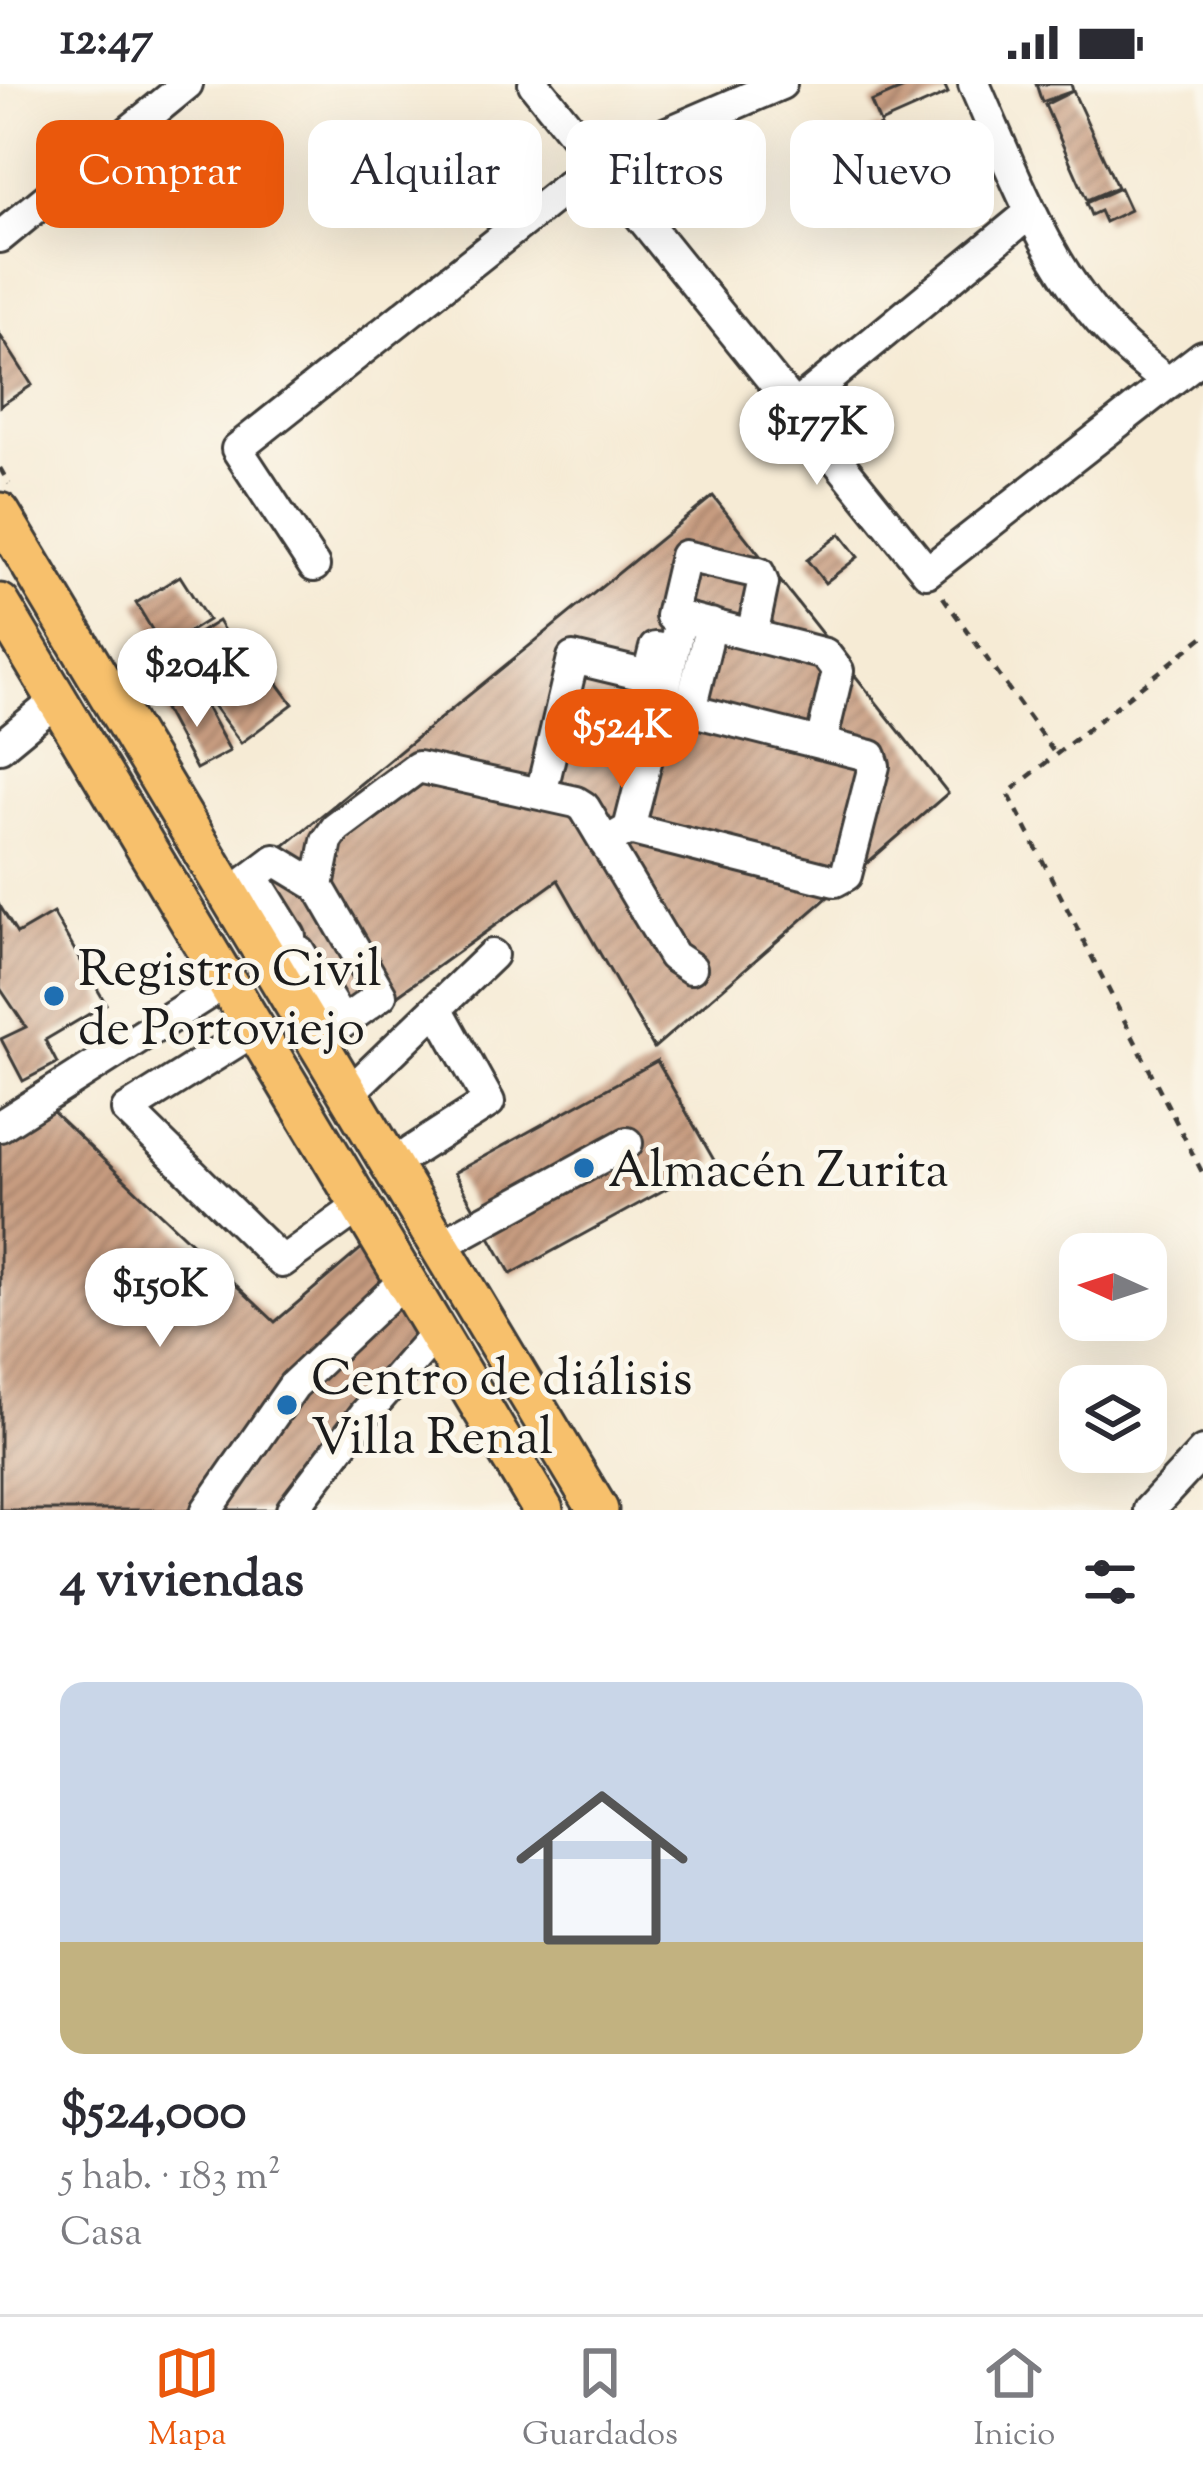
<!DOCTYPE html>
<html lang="es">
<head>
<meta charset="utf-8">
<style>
	body { margin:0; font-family:"Sorts Mill Goudy",serif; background:#f7f7f7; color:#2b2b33; height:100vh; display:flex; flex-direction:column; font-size:45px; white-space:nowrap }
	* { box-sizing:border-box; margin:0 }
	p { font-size:39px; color:#7c7c81 }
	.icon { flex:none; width:66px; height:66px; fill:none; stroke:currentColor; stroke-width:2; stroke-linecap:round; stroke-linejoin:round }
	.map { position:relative; height:1426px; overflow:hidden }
	.panel { display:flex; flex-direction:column; background:#fff; flex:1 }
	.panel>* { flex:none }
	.banner { position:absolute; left:36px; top:36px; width:1131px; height:108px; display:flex; gap:24px }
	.needle { width:78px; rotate:273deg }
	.buttons { position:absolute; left:1059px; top:1149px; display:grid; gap:24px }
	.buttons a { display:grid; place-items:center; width:108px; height:108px; border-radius:24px; background:#fff; box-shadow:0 12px 48px #0002; font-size:60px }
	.price { position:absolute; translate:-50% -102px; padding:0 27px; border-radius:42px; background:#fff; color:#222; font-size:39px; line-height:78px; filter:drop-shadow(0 3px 6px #0008) }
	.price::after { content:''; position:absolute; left:50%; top:72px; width:36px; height:27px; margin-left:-18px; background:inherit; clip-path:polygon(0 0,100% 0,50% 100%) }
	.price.current { background:#ea580c; color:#fff }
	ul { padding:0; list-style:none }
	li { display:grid; align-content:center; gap:24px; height:636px; padding:0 60px }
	li span { display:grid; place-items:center; height:372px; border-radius:24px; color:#555 }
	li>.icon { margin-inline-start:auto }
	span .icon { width:216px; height:216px; fill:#fffc; stroke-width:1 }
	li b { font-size:51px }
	h2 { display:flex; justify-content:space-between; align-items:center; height:144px; padding:0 60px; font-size:51px }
	.chip { padding:0 42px; border-radius:24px; background:#fff; box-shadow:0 12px 48px #0002; font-size:42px; line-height:108px }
	.chip.current { background:#ea580c; color:#fff }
	.status { display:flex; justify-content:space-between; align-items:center; height:84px; padding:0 60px; background:#fff; direction:ltr }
	.status svg { height:33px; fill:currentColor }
	.menu { display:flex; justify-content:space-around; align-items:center; height:168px; border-top:3px solid #e1e1e2; background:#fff; font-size:33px; color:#7c7c81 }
	.menu a { display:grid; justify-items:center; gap:6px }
	.menu .current { color:#ea580c }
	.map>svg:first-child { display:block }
</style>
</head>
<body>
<div class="status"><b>12:47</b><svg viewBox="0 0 49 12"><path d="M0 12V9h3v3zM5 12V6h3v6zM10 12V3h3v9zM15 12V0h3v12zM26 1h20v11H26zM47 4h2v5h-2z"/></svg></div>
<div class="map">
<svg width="1203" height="1426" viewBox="0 0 1203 1426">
	<defs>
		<pattern id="building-hatch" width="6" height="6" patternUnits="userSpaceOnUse" patternTransform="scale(3)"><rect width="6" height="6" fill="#c79c80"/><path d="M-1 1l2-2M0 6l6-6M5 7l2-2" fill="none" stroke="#a17e68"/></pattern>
	</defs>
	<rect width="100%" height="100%" fill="#fbf7ec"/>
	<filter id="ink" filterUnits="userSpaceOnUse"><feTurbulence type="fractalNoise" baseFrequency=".00833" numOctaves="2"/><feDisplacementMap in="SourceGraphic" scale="24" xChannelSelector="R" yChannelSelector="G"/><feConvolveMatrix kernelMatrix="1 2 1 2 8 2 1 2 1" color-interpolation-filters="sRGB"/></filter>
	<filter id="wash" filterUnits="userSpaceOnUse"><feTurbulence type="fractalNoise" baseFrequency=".004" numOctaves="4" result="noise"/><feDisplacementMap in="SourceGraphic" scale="48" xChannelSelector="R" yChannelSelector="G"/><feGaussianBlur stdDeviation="2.7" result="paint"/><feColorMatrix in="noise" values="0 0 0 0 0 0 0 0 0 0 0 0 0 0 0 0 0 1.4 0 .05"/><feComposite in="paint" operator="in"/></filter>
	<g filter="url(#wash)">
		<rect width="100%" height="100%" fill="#f6ebd5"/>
		<g id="blocks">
			<path fill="url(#building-hatch)" d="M913,0H944L948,9L880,39L871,18Z
				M1036,0H1071L1073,7L1042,18Z
				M1073,7L1117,103L1087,116L1045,21Z
				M880,42L890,66L869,76L858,52Z
				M1120,104L1130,126L1105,138L1100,127L1091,131L1086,119Z
				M0,251L32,301L0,322Z
				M713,412L948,709L654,964L558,796L359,939L262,780Z
				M840,450L858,473L825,499L807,476Z
				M180,492L208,536L163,564L136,519Z
				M218,537L239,571L250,562L293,620L241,659L198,601L231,576L185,605L163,572Z
				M197,606L230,667L196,685L164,625Z
				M0,822L17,850L53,829L106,920L45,956L57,979L23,997L1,955L26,943L0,904Z
				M657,977L715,1078L511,1190L454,1089Z
				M50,1025L275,1238L364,1162L416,1248L278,1426H0V1058Z"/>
		</g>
	</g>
	<g filter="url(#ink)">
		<use href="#blocks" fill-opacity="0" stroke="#3d3b38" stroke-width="3"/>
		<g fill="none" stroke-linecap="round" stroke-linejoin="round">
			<defs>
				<path id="minor" d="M534,0L927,488L1168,299
					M974,0C1013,87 1048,189 1119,257C1134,272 1152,285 1168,299L1203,272
					M0,153L187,0
					M794,323L1031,128
					M314,482L237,365L597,79L781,0
					M681,533L671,532L685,472L759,489L763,499L752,551
					M690,626L711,540
					M0,663L57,616
					M541,710L573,574L648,592L655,564L660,565
					M629,745L661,619
					M605,759L629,745L835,797L846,791L874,682L871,672L661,619L681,533L825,570L838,587L821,659
					M234,807L275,776L318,802
					M234,820L259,802L290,852L264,870
					M274,885L299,867L336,928L310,946
					M255,946L127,1026L282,1178L361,1121
					M317,957L381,911L318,802L327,757L336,744L418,683L576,718L584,723L673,872L691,884
					M348,1010L437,924
					M0,1042L226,898
					M411,1068L489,1018L437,924L492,871
					M439,1162L627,1059
					M207,1426L294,1301L406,1195
					M292,1426L365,1330L438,1247
					M1149,1426L1203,1368"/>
				<path id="major" d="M0,429L598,1426
					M0,520L543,1426"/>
			</defs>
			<use href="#minor" stroke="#3d3b38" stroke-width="36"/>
			<use href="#major" stroke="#3d3b38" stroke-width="45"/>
			<path stroke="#3d3b38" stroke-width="4.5" stroke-dasharray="9 9" stroke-linecap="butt" d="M0,384L9,400
				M943,513L1055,670
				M1203,553L1008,709L1203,1090"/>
			<use href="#minor" stroke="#fff" stroke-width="30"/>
			<use href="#major" stroke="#f7c06c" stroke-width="39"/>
		</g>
	</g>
	<g fill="#1f6fb2" stroke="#fbf7ec" stroke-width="4.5">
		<circle cx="54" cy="912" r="12"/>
		<circle cx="584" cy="1084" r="12"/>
		<circle cx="287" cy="1321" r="12"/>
	</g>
	<g text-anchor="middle" stroke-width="10" stroke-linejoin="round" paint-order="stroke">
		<g font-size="51" fill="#1c1c1c" stroke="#fbf7ec" text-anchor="start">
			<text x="78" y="901">Registro Civil<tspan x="78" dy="59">de Portoviejo</tspan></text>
			<text x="608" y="1102">Almacén Zurita</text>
			<text x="311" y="1310">Centro de diálisis<tspan x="311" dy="59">Villa Renal</tspan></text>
		</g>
	</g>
</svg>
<div class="buttons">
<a><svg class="needle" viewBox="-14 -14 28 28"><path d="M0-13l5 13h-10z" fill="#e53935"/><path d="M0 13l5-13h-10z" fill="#7c7c81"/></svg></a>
<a><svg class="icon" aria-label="layers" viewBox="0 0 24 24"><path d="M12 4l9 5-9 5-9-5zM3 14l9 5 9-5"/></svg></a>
</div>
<b class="price" style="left:817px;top:404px">$177K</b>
<b class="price" style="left:197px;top:646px">$204K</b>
<b class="price current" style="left:622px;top:707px">$524K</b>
<b class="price" style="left:160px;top:1266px">$150K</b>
<div class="banner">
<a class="chip current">Comprar</a>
<a class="chip">Alquilar</a>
<a class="chip">Filtros</a>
<a class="chip">Nuevo</a>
</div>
</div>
<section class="panel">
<h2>4 viviendas<svg class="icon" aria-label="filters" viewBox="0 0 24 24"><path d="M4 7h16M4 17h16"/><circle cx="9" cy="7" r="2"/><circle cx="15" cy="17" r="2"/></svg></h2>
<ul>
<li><span style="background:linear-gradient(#c9d6e8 70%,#c2b280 0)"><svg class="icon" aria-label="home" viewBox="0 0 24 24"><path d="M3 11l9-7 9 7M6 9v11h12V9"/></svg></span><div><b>$524,000</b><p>5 hab. · 183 m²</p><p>Casa</p></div></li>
</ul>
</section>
<nav class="menu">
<a class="current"><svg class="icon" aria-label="map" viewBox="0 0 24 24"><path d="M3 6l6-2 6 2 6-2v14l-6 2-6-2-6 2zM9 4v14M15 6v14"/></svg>Mapa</a>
<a><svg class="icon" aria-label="saved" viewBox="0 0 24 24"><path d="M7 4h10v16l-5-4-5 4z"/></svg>Guardados</a>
<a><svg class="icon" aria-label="home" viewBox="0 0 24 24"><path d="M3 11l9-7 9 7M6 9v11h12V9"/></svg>Inicio</a>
</nav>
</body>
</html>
